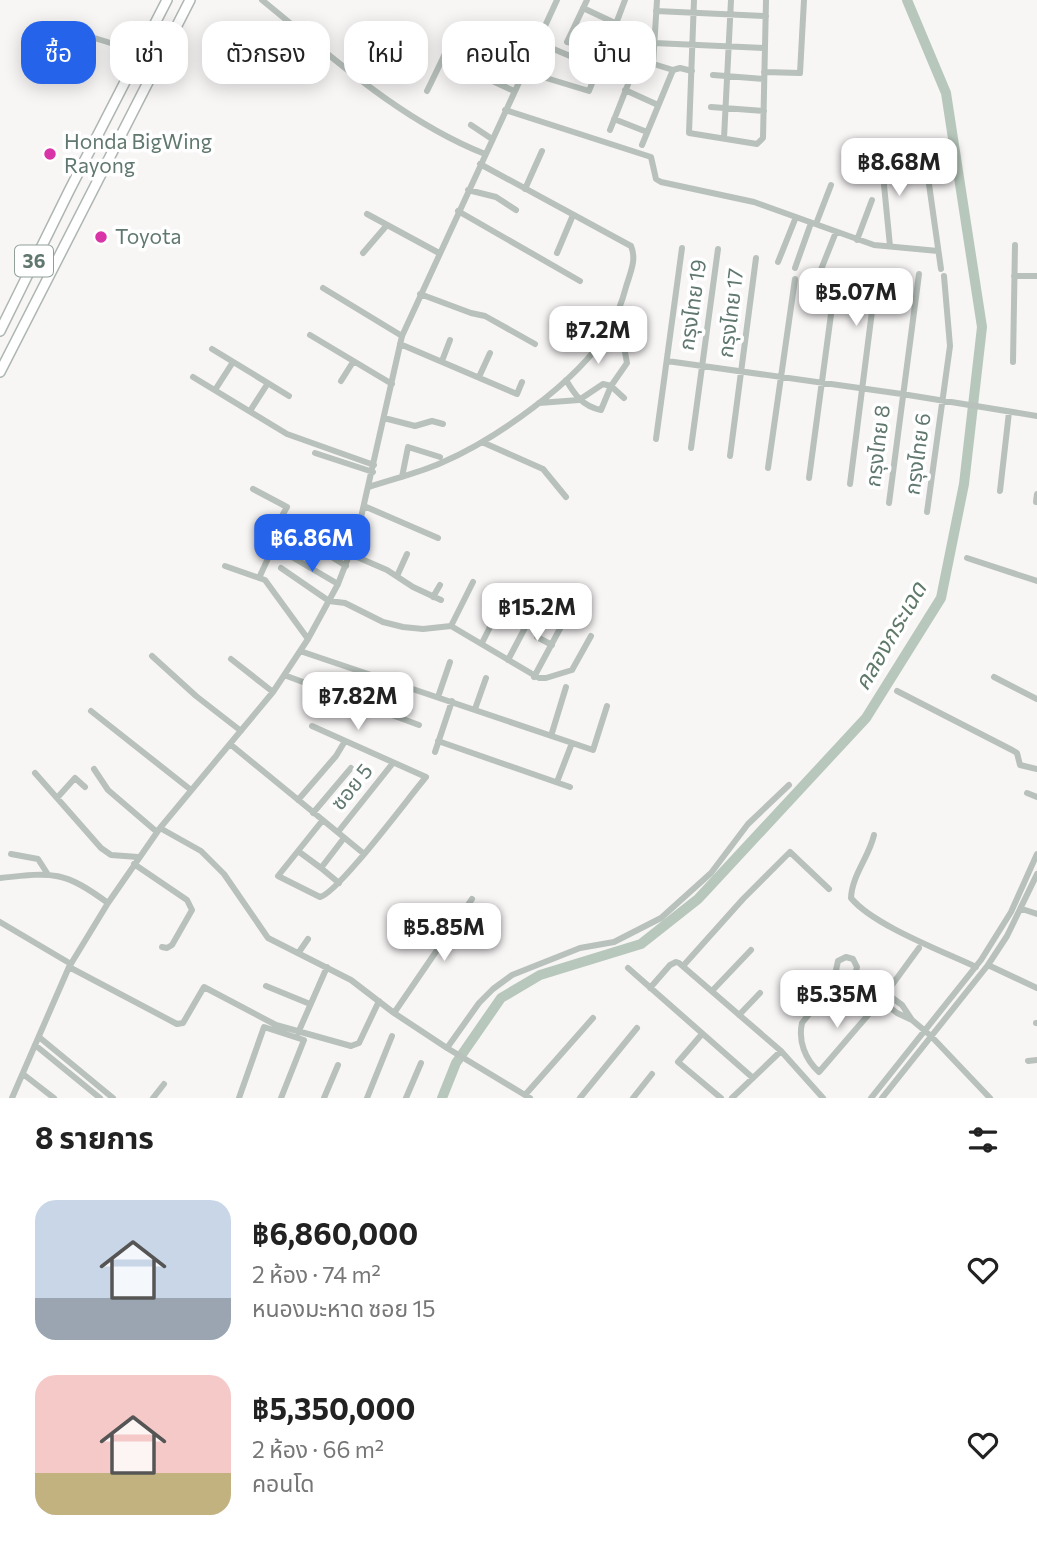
<!DOCTYPE html>
<html lang="th">
<head>
<meta charset="utf-8">
<style>
	body { margin:0; font-family:Commissioner,"Noto Sans Thai",sans-serif; background:#f6f6f6; color:#222; height:100vh; display:flex; flex-direction:column; font-size:26px; white-space:nowrap }
	* { box-sizing:border-box; margin:0 }
	p { font-size:23px; color:#767676 }
	.icon { flex:none; width:38px; height:38px; fill:none; stroke:currentColor; stroke-width:2; stroke-linecap:round; stroke-linejoin:round }
	.map { position:relative; height:1098px; overflow:hidden }
	.drawer { display:flex; flex-direction:column; background:#fff; flex:1 }
	.drawer>* { flex:none }
	.hud { position:absolute; left:21px; top:21px; width:996px; height:63px; display:flex; gap:14px }
	.price { position:absolute; translate:-50% -60px; padding:0 16px; border-radius:14px; background:#fff; color:#222; font-size:23px; line-height:46px; filter:drop-shadow(0 2px 4px #0008) }
	.price::after { content:''; position:absolute; left:50%; top:42px; width:21px; height:16px; margin-left:-10px; background:inherit; clip-path:polygon(0 0,100% 0,50% 100%) }
	.price.active { background:#2563eb; color:#fff }
	ul { padding:0; list-style:none }
	li { display:flex; align-items:center; gap:21px; height:175px; padding:0 35px }
	li span { display:grid; place-items:center; flex:none; width:196px; height:140px; border-radius:21px; color:#555 }
	li>.icon { margin-inline-start:auto }
	span .icon { width:84px; height:84px; fill:#fffc; stroke-width:1 }
	li b { font-size:30px }
	h2 { display:flex; justify-content:space-between; align-items:center; height:84px; padding:0 35px; font-size:30px }
	.pill { padding:0 24px; border-radius:21px; background:#fff; box-shadow:0 4px 18px #0003; font-size:24px; line-height:63px }
	.pill.active { background:#2563eb; color:#fff }
	.map>svg:first-child { display:block }
</style>
</head>
<body>
<div class="map">
<svg width="1037" height="1098" viewBox="0 0 1037 1098">
	<rect width="100%" height="100%" fill="#f8f5f5"/>
	<g fill="none" stroke-linecap="round" stroke-linejoin="round">
		<path stroke="#b7c7bc" stroke-width="10" d="M442,1098L456,1063L501,998L540,975L641,944L698,899L866,718L941,598L964,484L982,327L946,93L907,0"/>
		<defs>
			<path id="highway" d="M0,331L69,191L167,0
				M0,372L190,0"/>
		</defs>
		<use href="#highway" stroke="#aeb6b2" stroke-width="12"/>
		<path stroke="#b8c1bc" stroke-width="6" d="M262,0C332,57 400,120 485,154
			M587,0L567,42L615,52L673,70L680,68L692,71
			M694,0L689,133L757,144L763,138L766,0
			M583,8L615,23
			M656,11L766,16
			M65,29L140,52
			M537,42L570,56
			M654,43L765,48
			M606,50L625,0
			M443,58L452,38
			M653,65L657,0
			M523,71L589,91L602,58
			M764,72L800,73L804,0
			M713,75L764,79
			M625,90L658,105
			M427,91L443,58L514,91
			M711,107L764,111
			M505,110L651,157L656,179L661,182L754,202L874,245L938,251
			M614,119L647,132
			M471,125L492,139
			M610,130L638,59
			M724,138L731,0
			M642,145L673,70
			M525,189L542,151
			M468,190L496,197L516,210
			M458,211L580,281
			M367,214L439,253
			M816,224L831,185
			M857,240L872,200
			M890,246L884,185L885,180L925,156L941,269
			M363,253L387,225
			M557,253L573,215
			M778,262L796,217
			M795,268L811,223
			M1014,276H1037
			M818,277L836,232
			M323,288L402,336
			M420,294L471,313L485,316L535,344
			M620,326L628,315
			M310,335L392,384
			M400,344L517,394L522,382
			M212,349L289,396
			M442,361L450,340
			M667,361L902,394L1037,416
			M1013,362L1015,245
			M193,377L287,434L374,465
			M479,377L490,353
			M566,380C575,395 582,406 601,410L611,386L624,398
			M341,381L353,362
			M215,390L233,362
			M539,403L579,400L603,384L611,386L627,363L620,326L612,324
			M250,411L268,383
			M384,418L415,426L432,421L443,424
			M656,439L682,248
			M482,442L543,469L566,497
			M691,448L718,249
			M315,453L373,472
			M730,456L756,258
			M768,468L795,279
			M402,477L408,447L440,457
			M809,478L834,292
			M850,484L877,272
			M369,487C393,479 418,473 441,463C496,439 576,383 608,332C616,318 622,302 626,287C630,273 637,260 631,246L480,164
			M253,489L287,507L273,532L270,554L259,578
			M1000,491L1009,412
			M1036,502L1037,494
			M889,503L919,274
			M364,506L438,538
			M927,512L950,346L944,276
			M296,534L346,566
			M350,554L387,570L413,587L441,600
			M292,557L338,584
			M967,558L1037,581
			M225,566L265,580L308,639
			M281,568L329,601L345,603L383,622L403,627L423,629L451,626L539,678H546L572,670L591,636
			M397,576L407,554
			M433,597L440,585
			M451,626L473,582
			M537,637L552,645
			M482,643L506,595
			M300,651L593,750L607,706
			M152,656L196,696L241,731
			M231,659L273,692
			M508,660L537,605
			M284,675L419,725
			M534,677L563,623
			M994,677L1037,699
			M897,691L1012,750L1017,753L1020,765L1037,769
			M438,697L450,662
			M475,709L486,678
			M91,711L191,790
			M312,726L426,777C409,797 338,893 320,897L278,876L322,821
			M551,736L566,687
			M438,741L570,787
			M230,744L363,853
			M435,752L452,701
			M94,769L108,790L157,832
			M35,773L101,848L111,855L138,857
			M557,782L572,743
			M1027,793L1037,797
			M57,798L75,778L85,787
			M298,800L336,756L345,741
			M313,813L351,768
			M160,828L201,851L224,874L268,938L351,980L394,1013L447,1048L530,1098
			M338,832L393,763
			M874,835C869,857 852,875 851,898C873,925 942,951 976,967
			M298,851L321,868L344,838
			M11,854L38,859L47,873
			M134,864L187,900L192,910L172,945L167,948L162,947
			M321,868L339,883
			M0,878C54,872 64,871 108,903
			M1022,909L1037,914
			M0,922L71,964
			M299,952L308,939
			M988,965L1037,988
			M683,966L743,899L790,852L829,889
			M69,967L177,1024L183,1023L204,987L276,1025L351,1046L359,1043L379,1001
			M628,968L753,1078
			M840,975L802,1023C798,1041 805,1059 819,1072L881,1000L919,948
			M266,986L310,1004
			M650,988L670,965L676,962L679,963L781,1051L823,1098
			M712,991L751,950
			M394,1013L472,899
			M739,1015L760,993
			M912,1020L902,1005L856,971L857,967L853,959L846,957L838,961L836,970L840,975L848,978L852,977L897,1013L912,1020L931,1036L990,1098
			M1036,1023H1037
			M298,1033L327,967
			M702,1034L678,1062L721,1098
			M39,1037L113,1098
			M35,1045L100,1098
			M447,1048L479,1003L493,989L512,975L580,948L614,942L661,918L711,873L748,824L789,785
			M1028,1061L1037,1060
			M23,1074L54,1098
			M525,1095L593,1018
			M12,1098L69,967L108,903L160,828L273,692L308,639L338,584L357,535L402,336L557,0
			M153,1098L164,1084
			M239,1098L264,1027L304,1040L281,1098
			M324,1098L338,1065
			M367,1098L392,1036
			M406,1098L421,1063
			M580,1098L637,1028
			M633,1098L652,1074
			M732,1098L781,1051
			M871,1098L981,960L1011,912L1037,854
			M882,1098L988,965L1007,936L1037,874"/>
		<use href="#highway" stroke="#fff" stroke-width="9"/>
	</g>
	<g fill="#d934a7" stroke="#fff" stroke-width="2.5">
		<circle cx="50" cy="154" r="7"/>
		<circle cx="101" cy="237" r="7"/>
	</g>
	<g text-anchor="middle" stroke-width="7" stroke-linejoin="round" paint-order="stroke">
		<rect fill="#fff" stroke="#90a099" stroke-width="2" x="15" y="245.5" width="38" height="31" rx="5"/>
		<g font-size="19" font-weight="bold" fill="#60786d">
			<text x="34" y="268">36</text>
		</g>
		<g font-size="21" fill="#60786d" stroke="#fff" text-anchor="start">
			<text x="64" y="149">Honda BigWing<tspan x="64" dy="24">Rayong</tspan></text>
			<text x="115" y="244">Toyota</text>
		</g>
		<g font-size="21" fill="#60786d" stroke="#fff">
			<text transform="translate(693 305) rotate(-82)" y="7">กรุงไทย 19</text>
			<text transform="translate(731 313) rotate(-83)" y="7">กรุงไทย 17</text>
			<text transform="translate(878 446) rotate(-83)" y="7">กรุงไทย 8</text>
			<text transform="translate(918 454) rotate(-82)" y="7">กรุงไทย 6</text>
			<text transform="translate(352 787) rotate(-51)" y="7">ซอย 5</text>
		</g>
		<g font-size="23" font-style="italic" fill="#5f7968" stroke="#fff">
			<text transform="translate(890 636) rotate(-60)" y="8">คลองกระเฉด</text>
		</g>
	</g>
</svg>
<b class="price" style="left:899px;top:198px">฿8.68M</b>
<b class="price" style="left:856px;top:328px">฿5.07M</b>
<b class="price" style="left:598px;top:366px">฿7.2M</b>
<b class="price active" style="left:312px;top:574px">฿6.86M</b>
<b class="price" style="left:537px;top:643px">฿15.2M</b>
<b class="price" style="left:358px;top:732px">฿7.82M</b>
<b class="price" style="left:444px;top:963px">฿5.85M</b>
<b class="price" style="left:837px;top:1030px">฿5.35M</b>
<div class="hud">
<a class="pill active">ซื้อ</a>
<a class="pill">เช่า</a>
<a class="pill">ตัวกรอง</a>
<a class="pill">ใหม่</a>
<a class="pill">คอนโด</a>
<a class="pill">บ้าน</a>
</div>
</div>
<section class="drawer">
<h2>8 รายการ<svg class="icon" aria-label="filters" viewBox="0 0 24 24"><path d="M4 7h16M4 17h16"/><circle cx="9" cy="7" r="2"/><circle cx="15" cy="17" r="2"/></svg></h2>
<ul>
<li><span style="background:linear-gradient(#c9d6e8 70%,#9aa5b1 0)"><svg class="icon" aria-label="home" viewBox="0 0 24 24"><path d="M3 11l9-7 9 7M6 9v11h12V9"/></svg></span><div><b>฿6,860,000</b><p>2 ห้อง · 74 m²</p><p>หนองมะหาด ซอย 15</p></div><svg class="icon" aria-label="heart" viewBox="0 0 24 24"><path d="M12 20l-8-8c-3-5 5-10 8-4 3-6 11-1 8 4z"/></svg></li>
<li><span style="background:linear-gradient(#f6c9c9 70%,#c2b280 0)"><svg class="icon" aria-label="home" viewBox="0 0 24 24"><path d="M3 11l9-7 9 7M6 9v11h12V9"/></svg></span><div><b>฿5,350,000</b><p>2 ห้อง · 66 m²</p><p>คอนโด</p></div><svg class="icon" aria-label="heart" viewBox="0 0 24 24"><path d="M12 20l-8-8c-3-5 5-10 8-4 3-6 11-1 8 4z"/></svg></li>
</ul>
</section>
</body>
</html>
